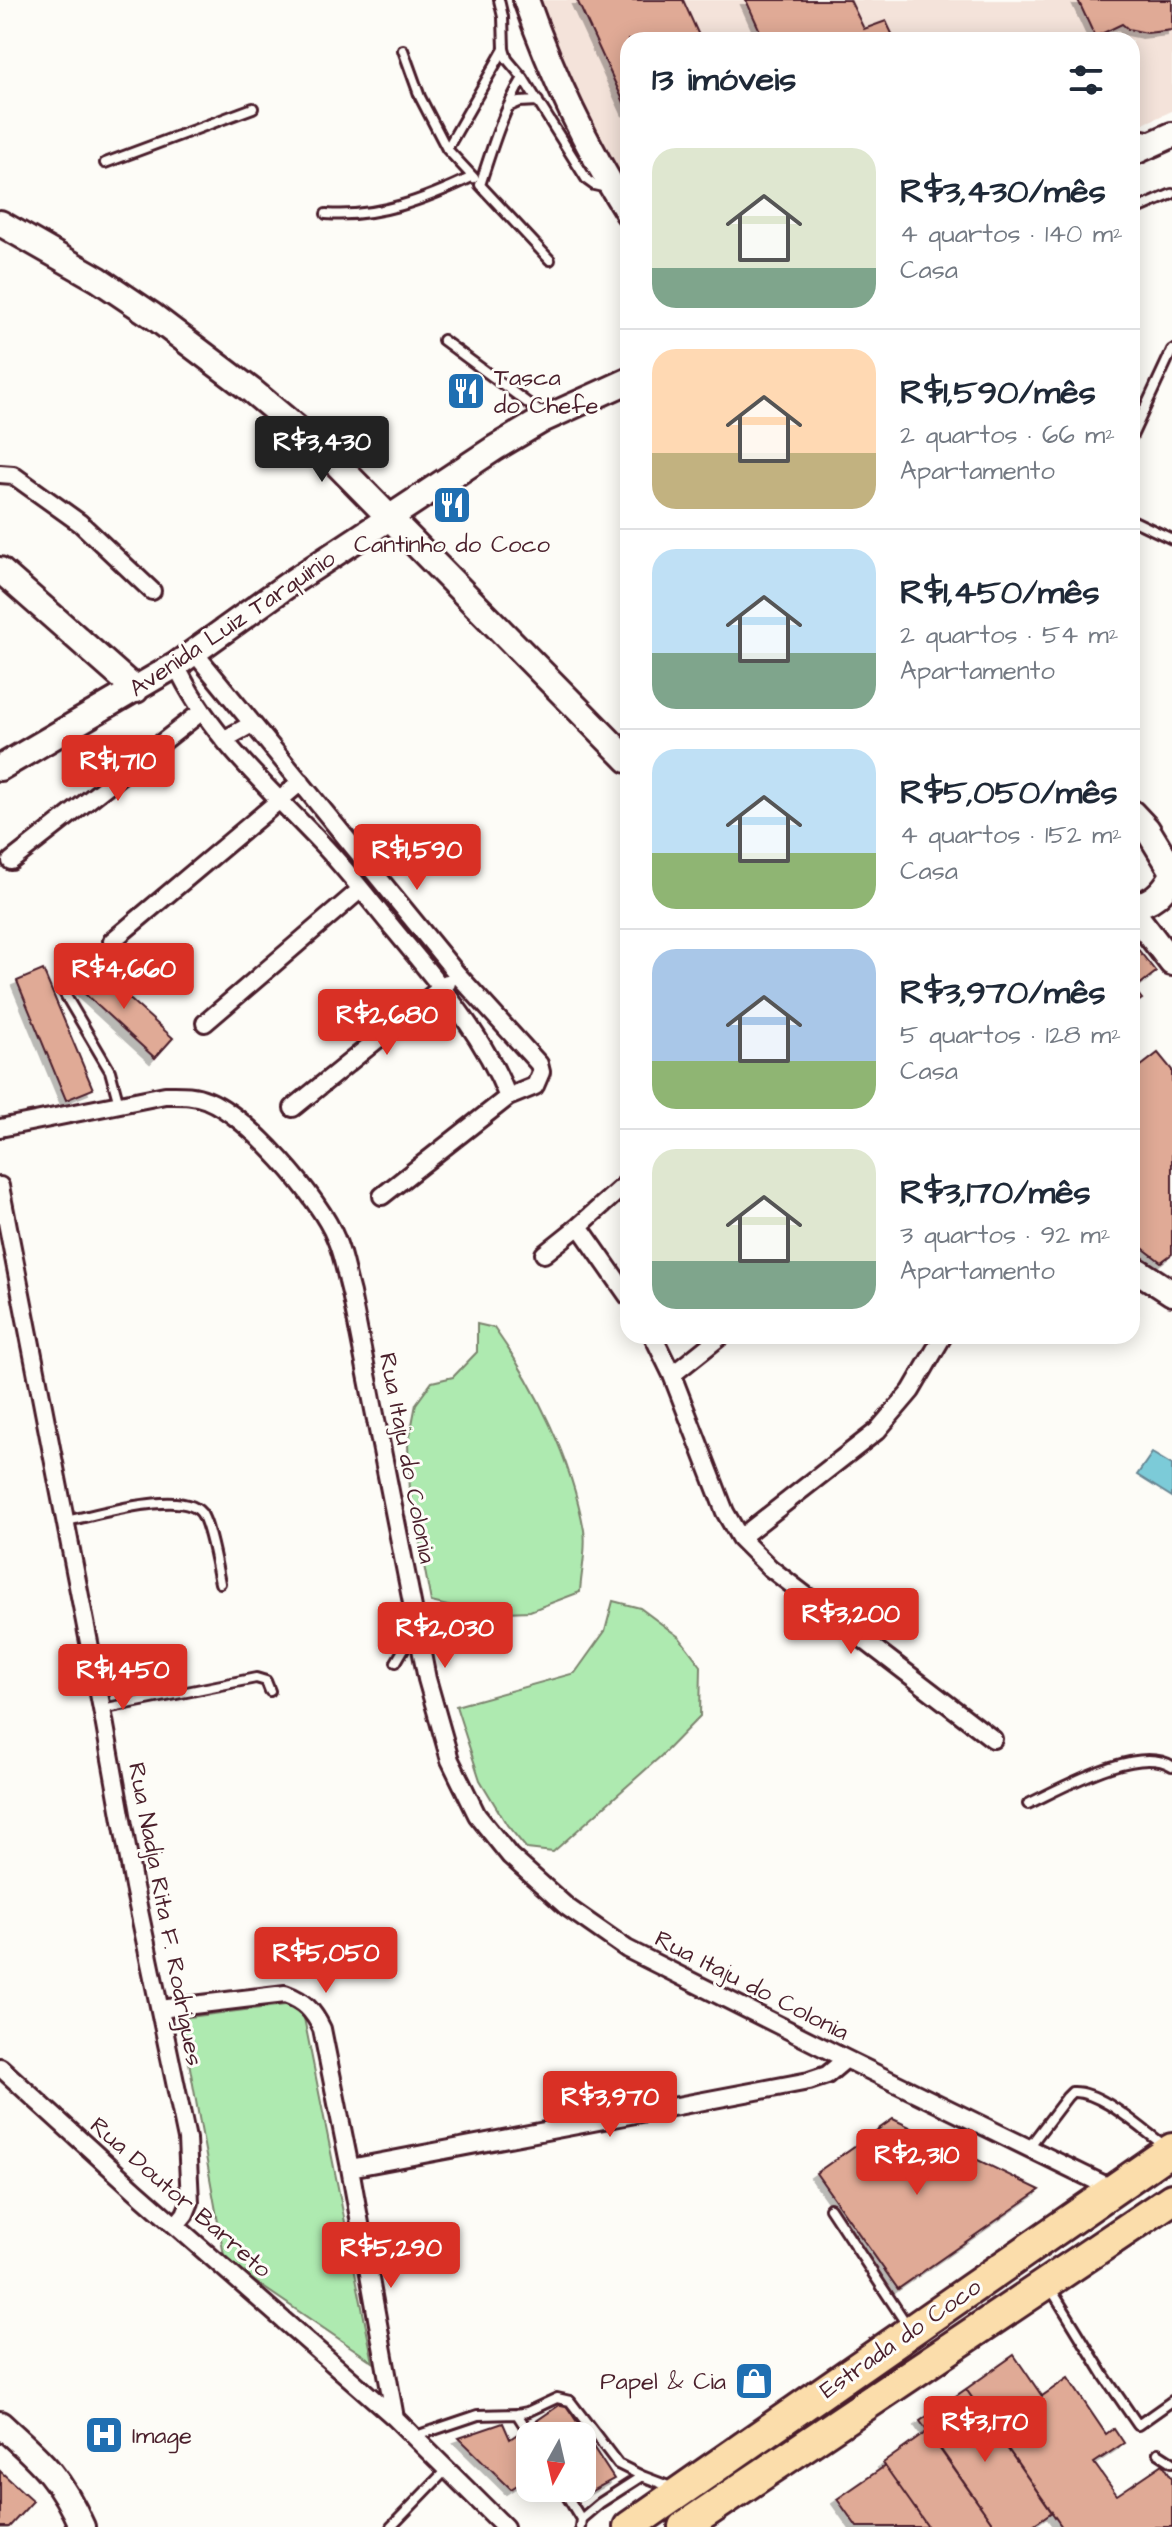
<!DOCTYPE html>
<html lang="pt">
<head>
<meta charset="utf-8">
<style>
	body { margin:0; font-family:"Architects Daughter",sans-serif; background:#f2f2f3; color:#1f2937; height:100vh; display:flex; flex-direction:column; font-size:30px; white-space:nowrap }
	* { box-sizing:border-box; margin:0 }
	p { font-size:26px; color:#747a83 }
	.icon { flex:none; width:44px; height:44px; fill:none; stroke:currentColor; stroke-width:2; stroke-linecap:round; stroke-linejoin:round }
	.map { position:relative; flex:1; overflow:hidden }
	.drawer { position:absolute; left:620px; top:32px; width:520px; height:1312px; display:flex; flex-direction:column; background:#fff; border-radius:24px; box-shadow:0 4px 20px #0003 }
	.drawer>* { flex:none }
	.needle { width:52px; rotate:188deg }
	.tools { position:absolute; left:516px; top:2422px; display:grid; gap:16px }
	.tools a { display:grid; place-items:center; width:80px; height:80px; border-radius:16px; background:#fff; box-shadow:0 4px 20px #0003; font-size:40px }
	.price { position:absolute; translate:-50% -68px; padding:0 18px; border-radius:8px; background:#d93025; color:#fff; font-size:26px; line-height:52px; filter:drop-shadow(0 2px 4px #0008) }
	.price::after { content:''; position:absolute; left:50%; top:48px; width:24px; height:18px; margin-left:-12px; background:inherit; clip-path:polygon(0 0,100% 0,50% 100%) }
	.price.active { background:#222; color:#fff }
	ul { padding:0; list-style:none }
	li { display:flex; align-items:center; gap:24px; height:200px; padding:0 32px }
	li+li { border-top:2px solid #e0e1e3 }
	li span { display:grid; place-items:center; flex:none; width:224px; height:160px; border-radius:24px; color:#555 }
	li>.icon { margin-inline-start:auto }
	span .icon { width:96px; height:96px; fill:#fffc; stroke-width:1 }
	li b { font-size:34px }
	h2 { display:flex; justify-content:space-between; align-items:center; height:96px; padding:0 32px; font-size:34px }
	.map>svg:first-child { display:block }
</style>
</head>
<body>
<div class="map">
<svg width="1172" height="2527" viewBox="0 0 1172 2527">
	<defs>
		<filter id="shadow"><feDropShadow dx="-5" dy="5" stdDeviation="0" flood-color="#0004"/></filter>
	</defs>
	<rect width="100%" height="100%" fill="#fdfcf7"/>
	<filter id="ink" filterUnits="userSpaceOnUse"><feTurbulence type="fractalNoise" baseFrequency=".0125" numOctaves="2"/><feDisplacementMap in="SourceGraphic" scale="16" xChannelSelector="R" yChannelSelector="G"/><feConvolveMatrix kernelMatrix="1 2 1 2 8 2 1 2 1" color-interpolation-filters="sRGB"/></filter>
	<g filter="url(#ink)">
		<path fill="#f4e3da" d="M536,0H1172V111L1132,129V40H628V184L608,155L566,82Z"/>
		<path fill="#aeeab0" stroke="#7c846e" stroke-width="2" d="M477,1324L494,1328C536,1387 571,1459 584,1530C587,1549 581,1573 580,1592L530,1611L477,1613L431,1602L410,1492L408,1445L416,1404L432,1382L453,1377L477,1352Z
			M613,1601L640,1608L679,1637L701,1666L700,1716L661,1756L553,1852L527,1849L507,1825L480,1780L456,1706L575,1673L605,1631Z
			M301,2003L373,2362L225,2261L181,2018Z"/>
		<path fill="#7ccbd8" stroke="#688693" stroke-width="2" d="M1152,1453L1172,1465V1497L1137,1475Z"/>
		<path fill="#e0aa96" stroke="#4a1f2b" stroke-width="2" filter="url(#shadow)" d="M577,0H683L701,40H628V111Z
			M746,0H850L864,29L886,21L895,40H764Z
			M1078,0H1172V30L1147,33L1128,29L1122,24L1095,37Z
			M1137,948L1156,972L1134,989L1142,999L1132,1006V951Z
			M92,965L173,1038L155,1058L74,984Z
			M43,970L93,1089L66,1100L17,981Z
			M1158,1053L1172,1070V1254L1161,1262L1132,1240V1073Z
			M893,2119L1040,2190L898,2289L816,2173Z
			M1014,2355L1042,2396L1068,2378L1106,2434L1114,2428L1124,2443L1094,2463L1117,2495L1163,2464L1172,2478V2527H1062L966,2389Z
			M966,2389L1052,2512L1030,2527H995L920,2421Z
			M564,2402L614,2479L588,2493L582,2483V2436H530V2477L511,2489L459,2438L503,2423L510,2439Z
			M928,2431L995,2527H928L885,2466L883,2463Z
			M885,2466L928,2527H857L837,2499Z
			M0,2471L33,2501L9,2527H0Z"/>
		<g fill="none" stroke-linecap="round" stroke-linejoin="round">
			<defs>
				<path id="lane" d="M499,0L503,17L504,49L507,59L523,78L587,180L594,185L607,188
					M403,50L420,97L447,149L504,49
					M523,78C503,111 492,148 480,185L550,260
					M508,107L519,102L538,101
					M1132,133L1153,137
					M447,149L474,178
					M105,163L253,108
					M1132,205L1142,207L1172,194
					M326,214C378,218 426,199 472,177
					M443,340L537,410L543,418
					M1132,436L1172,350
					M1132,520L1172,539
					M63,991L110,1071L119,1104
					M66,1521C93,1516 189,1486 203,1516C211,1532 216,1564 220,1583
					M396,1662L409,1640L417,1634
					M102,1709L256,1678L266,1681L270,1691
					M1028,1804C1062,1788 1138,1744 1172,1766
					M1029,2147L1067,2097L1072,2092C1100,2090 1141,2129 1164,2145
					M830,2208L909,2328
					M1051,2289L1105,2377L1138,2425L1172,2401
					M517,2414L526,2428
					M413,2437L478,2415L517,2414L527,2412L557,2398L570,2401L618,2464L642,2476L671,2487
					M1158,2453L1172,2462
					M562,2488L581,2519L580,2527
					M581,2519L600,2503L642,2476
					M391,2527L446,2470"/>
				<path id="street" d="M0,474L13,475L80,523L152,591
					M194,652L458,975L539,1064L541,1072L535,1086L508,1097L382,1196
					M176,665C208,735 269,788 321,843C348,871 371,902 396,932C438,983 483,1034 508,1097
					M225,739L252,724
					M11,861L201,712
					M112,941L301,782
					M205,1023L361,889
					M293,1108L447,983
					M0,1128L165,1095C180,1095 193,1094 207,1100C248,1116 320,1198 336,1239C343,1255 346,1275 351,1293L427,1679L450,1760L477,1815L510,1856L567,1907L627,1949L846,2059L1115,2190
					M0,1186L102,1709L134,1887L187,2139L190,2202L185,2214L176,2225
					M579,1226L628,1296
					M544,1254L579,1226L628,1182
					M653,1336L672,1375L725,1512L740,1538L770,1568L993,1739
					M672,1375L721,1336
					M740,1538L877,1431L911,1391L943,1336
					M160,2009L285,1994C304,2001 313,2010 322,2029L350,2168L395,2418
					M0,2067L136,2191L395,2418L505,2527
					M350,2168L809,2081L827,2075L846,2059"/>
				<path id="secondary" d="M526,0C552,75 586,146 628,213
					M1132,153L1172,135
					M0,223L98,279L153,316L252,391L325,452L628,760
					M0,570L136,690
					M0,768L176,665L289,584L495,448L544,419L628,381
					M1132,813L1147,829L1172,870
					M1132,904C1150,906 1164,891 1172,876
					M1132,911L1172,963
					M1132,1267L1172,1293
					M0,2424C40,2460 60,2476 82,2527"/>
				<path id="highway" d="M629,2527L1172,2149
					M684,2527L1172,2199"/>
			</defs>
			<use href="#lane" stroke="#4a1f2b" stroke-width="14"/>
			<use href="#street" stroke="#4a1f2b" stroke-width="22"/>
			<use href="#secondary" stroke="#4a1f2b" stroke-width="30"/>
			<use href="#highway" stroke="#4a1f2b" stroke-width="36"/>
			<use href="#lane" stroke="#fdfcf7" stroke-width="8"/>
			<use href="#street" stroke="#fdfcf7" stroke-width="16"/>
			<use href="#secondary" stroke="#fdfcf7" stroke-width="24"/>
			<use href="#highway" stroke="#fbddab" stroke-width="30"/>
		</g>
	</g>
	<defs>
		<symbol id="restaurant-square" viewBox="-11 -11 22 22"><rect x="-9" y="-9" width="18" height="18" rx="4" fill="#1f6fb2" stroke="#fdfcf7"/><path d="M-5-6h1v4h1v-4h1v4h1v-4h1v5L-1.5 .5V6h-2V.5L-5-1ZM5-6V6H3V1.5H1.5Q1.5-4 5-6Z" fill="#fff"/></symbol>
		<symbol id="shop-square" viewBox="-11 -11 22 22"><rect x="-9" y="-9" width="18" height="18" rx="4" fill="#1f6fb2" stroke="#fdfcf7"/><path d="M-5-2.5h2.3a2.7 3.5 0 0 1 5.4 0H5L5.5 6h-11ZM-1.5-2.5h3a1.5 2.3 0 0 0-3 0Z" fill="#fff"/></symbol>
		<symbol id="hospital-square" viewBox="-11 -11 22 22"><rect x="-9" y="-9" width="18" height="18" rx="4" fill="#1f6fb2" stroke="#fdfcf7"/><path d="M-5-5h3v3.5h4V-5h3V5h-3V1.5h-4V5h-3Z" fill="#fff"/></symbol>
	</defs>
	<g fill-rule="evenodd">
		<use href="#restaurant-square" x="444" y="369" width="44" height="44"/>
		<use href="#restaurant-square" x="430" y="483" width="44" height="44"/>
		<use href="#shop-square" x="732" y="2359" width="44" height="44"/>
		<use href="#hospital-square" x="82" y="2413" width="44" height="44"/>
	</g>
	<g text-anchor="middle" stroke-width="6" stroke-linejoin="round" paint-order="stroke">
		<g font-size="24" fill="#4a1f2b" stroke="#fdfcf7" text-anchor="start">
			<text x="494" y="385">Tasca<tspan x="494" dy="28">do Chefe</tspan></text>
			<text x="452" y="552" text-anchor="middle">Cantinho do Coco</text>
			<text x="726" y="2389" text-anchor="end">Papel &amp; Cia</text>
			<text x="132" y="2443">Image</text>
		</g>
		<g font-size="24" fill="#4a1f2b" stroke="#fdfcf7">
			<text transform="translate(232 623) rotate(-34)" y="8">Avenida Luiz Tarquínio</text>
			<text transform="translate(408 1458) rotate(79)" y="8">Rua Itaju do Colonia</text>
			<text transform="translate(166 1914) rotate(79)" y="8">Rua Nadja Rita F. Rodrigues</text>
			<text transform="translate(752 1985) rotate(27)" y="8">Rua Itaju do Colonia</text>
			<text transform="translate(181 2197) rotate(41)" y="8">Rua Doutor Barreto</text>
			<text transform="translate(900 2338) rotate(-35)" y="8">Estrada do Coco</text>
		</g>
	</g>
</svg>
<div class="tools">
<a><svg class="needle" viewBox="-14 -14 28 28"><path d="M0-13l5 13h-10z" fill="#e53935"/><path d="M0 13l5-13h-10z" fill="#747a83"/></svg></a>
</div>
<b class="price active" style="left:322px;top:484px">R$3,430</b>
<b class="price" style="left:118px;top:803px">R$1,710</b>
<b class="price" style="left:417px;top:892px">R$1,590</b>
<b class="price" style="left:124px;top:1011px">R$4,660</b>
<b class="price" style="left:387px;top:1057px">R$2,680</b>
<b class="price" style="left:851px;top:1656px">R$3,200</b>
<b class="price" style="left:445px;top:1670px">R$2,030</b>
<b class="price" style="left:123px;top:1712px">R$1,450</b>
<b class="price" style="left:326px;top:1995px">R$5,050</b>
<b class="price" style="left:610px;top:2139px">R$3,970</b>
<b class="price" style="left:917px;top:2197px">R$2,310</b>
<b class="price" style="left:391px;top:2290px">R$5,290</b>
<b class="price" style="left:985px;top:2464px">R$3,170</b>
<section class="drawer">
<h2>13 imóveis<svg class="icon" aria-label="filters" viewBox="0 0 24 24"><path d="M4 7h16M4 17h16"/><circle cx="9" cy="7" r="2"/><circle cx="15" cy="17" r="2"/></svg></h2>
<ul>
<li><span style="background:linear-gradient(#dfe7d0 75%,#7fa58c 0)"><svg class="icon" aria-label="home" viewBox="0 0 24 24"><path d="M3 11l9-7 9 7M6 9v11h12V9"/></svg></span><div><b>R$3,430/mês</b><p>4 quartos · 140 m²</p><p>Casa</p></div></li>
<li><span style="background:linear-gradient(#ffd9b3 65%,#c2b280 0)"><svg class="icon" aria-label="home" viewBox="0 0 24 24"><path d="M3 11l9-7 9 7M6 9v11h12V9"/></svg></span><div><b>R$1,590/mês</b><p>2 quartos · 66 m²</p><p>Apartamento</p></div></li>
<li><span style="background:linear-gradient(#bfe0f5 65%,#7fa58c 0)"><svg class="icon" aria-label="home" viewBox="0 0 24 24"><path d="M3 11l9-7 9 7M6 9v11h12V9"/></svg></span><div><b>R$1,450/mês</b><p>2 quartos · 54 m²</p><p>Apartamento</p></div></li>
<li><span style="background:linear-gradient(#bfe0f5 65%,#8fb573 0)"><svg class="icon" aria-label="home" viewBox="0 0 24 24"><path d="M3 11l9-7 9 7M6 9v11h12V9"/></svg></span><div><b>R$5,050/mês</b><p>4 quartos · 152 m²</p><p>Casa</p></div></li>
<li><span style="background:linear-gradient(#a9c7e8 70%,#8fb573 0)"><svg class="icon" aria-label="home" viewBox="0 0 24 24"><path d="M3 11l9-7 9 7M6 9v11h12V9"/></svg></span><div><b>R$3,970/mês</b><p>5 quartos · 128 m²</p><p>Casa</p></div></li>
<li><span style="background:linear-gradient(#dfe7d0 70%,#7fa58c 0)"><svg class="icon" aria-label="home" viewBox="0 0 24 24"><path d="M3 11l9-7 9 7M6 9v11h12V9"/></svg></span><div><b>R$3,170/mês</b><p>3 quartos · 92 m²</p><p>Apartamento</p></div></li>
</ul>
</section>
</div>
</body>
</html>
